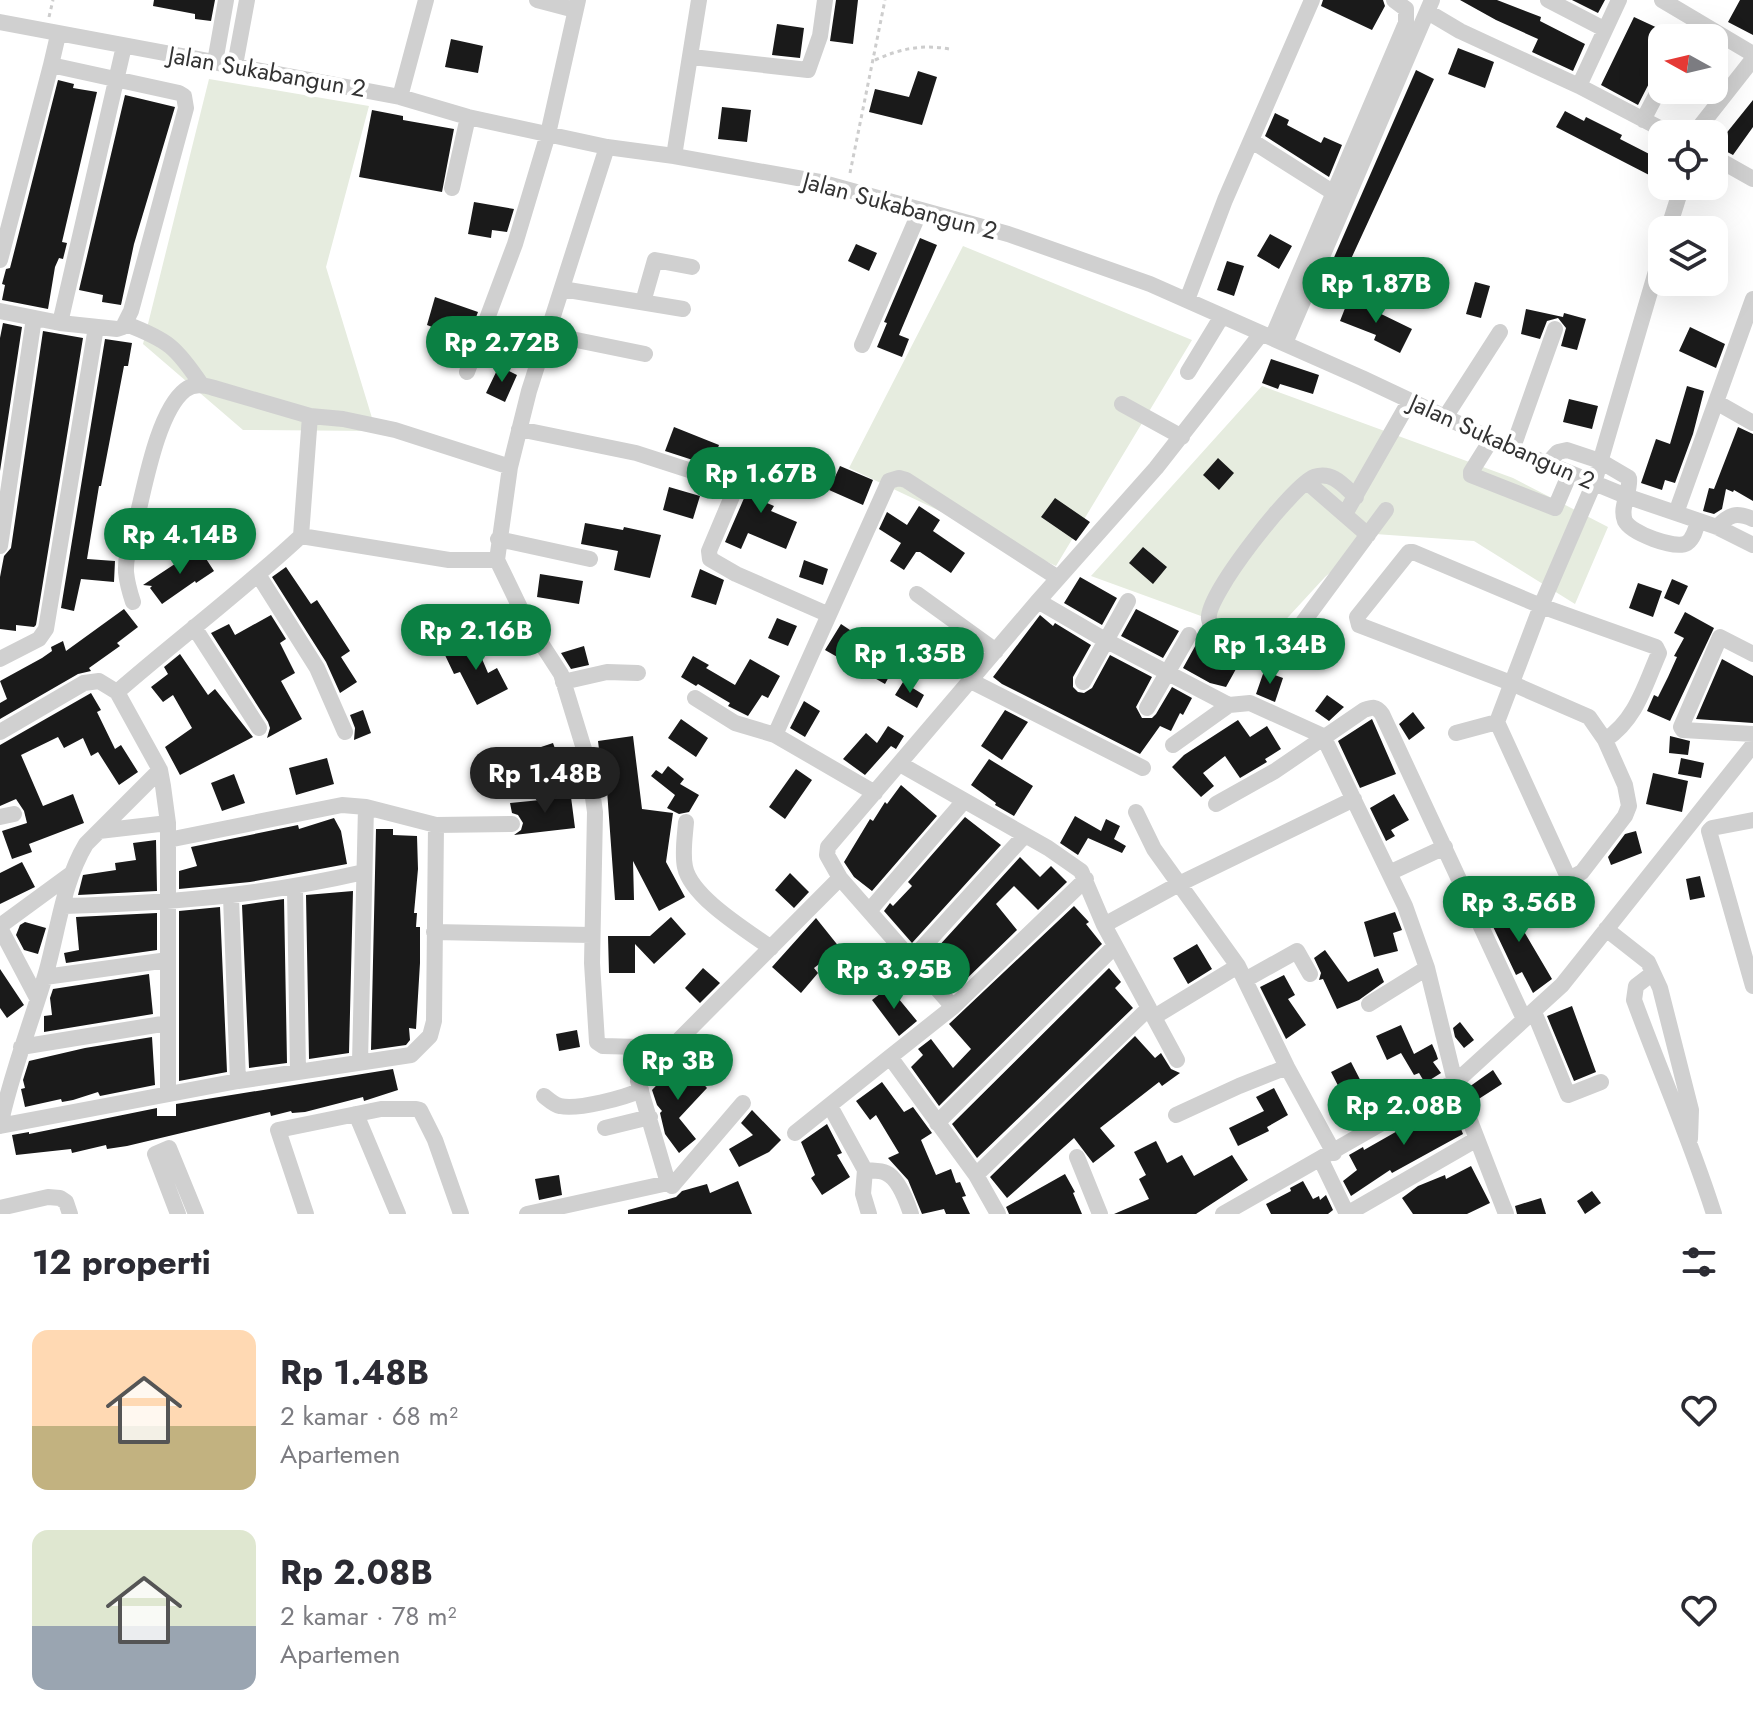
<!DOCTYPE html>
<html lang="id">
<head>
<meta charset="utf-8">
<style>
	body { margin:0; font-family:Jost,sans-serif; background:#f7f7f7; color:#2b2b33; height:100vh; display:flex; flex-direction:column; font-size:30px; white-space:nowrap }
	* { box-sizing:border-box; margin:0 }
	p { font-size:26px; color:#7c7c81 }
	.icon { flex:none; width:44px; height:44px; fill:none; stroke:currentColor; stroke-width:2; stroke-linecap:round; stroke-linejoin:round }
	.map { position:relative; height:1214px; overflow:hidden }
	.sheet { display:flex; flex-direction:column; background:#fff; flex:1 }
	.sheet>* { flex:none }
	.needle { width:52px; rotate:278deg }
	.tools { position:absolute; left:1648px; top:24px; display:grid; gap:16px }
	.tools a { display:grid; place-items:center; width:80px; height:80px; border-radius:16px; background:#fff; box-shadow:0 8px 32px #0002; font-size:40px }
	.price { position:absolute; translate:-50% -68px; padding:0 18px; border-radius:28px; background:#0b8043; color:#fff; font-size:26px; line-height:52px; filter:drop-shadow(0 2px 4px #0008) }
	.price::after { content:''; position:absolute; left:50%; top:48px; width:24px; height:18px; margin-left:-12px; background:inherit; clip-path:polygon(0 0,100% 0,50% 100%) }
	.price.selected { background:#222; color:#fff }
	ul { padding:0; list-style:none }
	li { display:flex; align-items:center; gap:24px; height:200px; padding:0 32px }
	li span { display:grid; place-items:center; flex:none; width:224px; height:160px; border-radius:16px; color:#555 }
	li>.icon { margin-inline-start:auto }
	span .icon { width:96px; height:96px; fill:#fffc; stroke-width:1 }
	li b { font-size:34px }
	h2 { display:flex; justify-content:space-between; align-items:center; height:96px; padding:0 32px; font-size:34px }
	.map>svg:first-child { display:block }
</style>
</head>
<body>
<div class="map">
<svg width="1753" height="1214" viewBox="0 0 1753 1214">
	<rect width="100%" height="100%" fill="#fff"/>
	<path fill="#e6ecdf" d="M209,79L369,106L326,267L376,431L243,430L143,344Z
		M963,246L1192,340L1056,566L849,468Z
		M1262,386L1513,478L1608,527L1575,604L1474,541L1375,534L1325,577L1267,640L1091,576Z"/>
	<path fill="#1a1a1a" d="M154,0H215L211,21L195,19V14L153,6Z
		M836,0H858L853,44L830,41Z
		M1323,0H1383L1385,6L1372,30L1321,6Z
		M1460,0H1497L1541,17L1540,21L1585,44L1573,71L1532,52L1538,39L1496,20Z
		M1572,0H1605L1598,13Z
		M1740,0H1753V35L1728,22Z
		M1634,17L1662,30V58L1638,105L1601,85Z
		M777,24L804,28L800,58L772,55Z
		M451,39L483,46L478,73L445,67Z
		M1458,48L1494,62L1485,88L1448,74Z
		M1416,70L1434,79L1339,285L1325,278Z
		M918,71L937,77L922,125L869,112L875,89L909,97Z
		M58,80L74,84L73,88L97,92L62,242L67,243L63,259L59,258L55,267L48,309L2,300L5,285L2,284L6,269L10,268Z
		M125,95L175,107L134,244L121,305L102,302L103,295L79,290Z
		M1753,100V127L1733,155L1716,146Z
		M722,107L751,110L747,142L718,139Z
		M372,110L403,116V120L454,129L442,192L359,177Z
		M1565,111L1584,121L1586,117L1622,135L1620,139L1661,160L1653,177L1556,127Z
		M1275,113L1289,120L1287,125L1321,143L1324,137L1342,145L1329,177L1265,136Z
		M474,202L514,209L507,232L492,230L491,238L468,234Z
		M1270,234L1292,246L1279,269L1257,256Z
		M920,238L937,245L899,335L909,339L902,357L877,347L887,323L884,322Z
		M856,244L877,253L869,271L848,261Z
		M1227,261L1244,266L1234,296L1217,290Z
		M1475,282L1490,286L1481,318L1466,314Z
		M435,297L478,312L467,341L427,325Z
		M1349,298L1375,309V311L1412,329L1400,353L1374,340L1376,335L1340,321Z
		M1526,309L1563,317L1564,313L1586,319L1577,350L1561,346L1566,328L1558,318L1547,321L1540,339L1521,334Z
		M3,323L22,327L0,471V338Z
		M1690,327L1725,344L1716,368L1679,351Z
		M43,331L83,338L36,625L34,627L16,625V631L0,629V577L4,556L11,548Z
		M105,339L132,343L128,366H124L101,486H99L87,559L115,561L114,582L81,579L74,611L61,608Z
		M1271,359L1319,375L1313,394L1280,384L1278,389L1262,383Z
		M499,366L517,375L505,402L486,393Z
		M1687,386L1704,391L1693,434L1675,483L1665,480L1662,490L1641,483L1656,439L1670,444Z
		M1569,399L1598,406L1592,429L1563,422Z
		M674,427L719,445L709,471L702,463L665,451Z
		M1738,427L1753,434V501L1734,490L1733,492L1726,489L1722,509L1714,514L1703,511L1709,488L1714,489Z
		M1218,458L1234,473L1219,490L1203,475Z
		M758,466L779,476L767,503L774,506L771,511L797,522L786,549L748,533L741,549L725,542Z
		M840,466L873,480L863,505L829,490Z
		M669,487L700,496L693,519L663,510Z
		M1055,498L1090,522L1076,541L1041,517Z
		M919,506L940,520L933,531L965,553L951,573L920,552H916L904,570L890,561L901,543L879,529L887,512L907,525Z
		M585,523L623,530L624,527L661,535L650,578L614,570L618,551L581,544Z
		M1143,547L1167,567L1153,584L1129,563Z
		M199,548L214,571L196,583L195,581L162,604L150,588L152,586L143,585Z
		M804,560L828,569L823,585L799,577Z
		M286,567L311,604L317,600L350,651L341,657L357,682L340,693L326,662L272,577Z
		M700,569L724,580L716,605L691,597Z
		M540,574L583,581L579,604L537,597Z
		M1080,577L1117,598L1102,625L1064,603Z
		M1672,579L1688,586L1679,605L1664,598Z
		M1638,583L1662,591L1653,617L1629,608Z
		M124,609L138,627L117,643L120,646L89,668L91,671L78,674L0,719V703L7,699L0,681L42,658L52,651L51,647L63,641L66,651Z
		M1136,609L1179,631L1163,658L1121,636Z
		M1685,612L1714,628L1670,721L1647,711L1654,695L1658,697L1668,677L1677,657L1674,656L1684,638L1674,633Z
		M271,615L286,639L280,643L295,673L281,681L302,719L267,738L270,728L268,722L211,633L229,624L235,635Z
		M1040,615L1053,626L1055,623L1091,645L1073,677V687L1078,692L1084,693L1092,688L1110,655L1152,677L1136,707L1142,718H1152L1156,714L1172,687L1192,698L1183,715L1180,713L1171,731L1160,726L1140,754L1002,684L993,677Z
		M777,618L797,626L788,646L768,638Z
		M841,624L874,646L879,638L903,651L885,684L825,650Z
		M474,640L488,673L497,668L508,689L477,705L460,672L454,674L444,653Z
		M1198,641L1220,654L1222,650L1241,660L1226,687L1210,683L1183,668Z
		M584,646L589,665L571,669L561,653Z
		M180,654L208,695L215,689L253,737L180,775L165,747L192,728L173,695L163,702L151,687L168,674L164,667Z
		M693,656L709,665L706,668L735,685L750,659L780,676L768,698L762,695L748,716L728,706L730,703L698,684L696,686L681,677Z
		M1722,659L1753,676V723L1696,719Z
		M1264,671L1283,678L1275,702L1256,694Z
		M903,682L924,695L917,708L895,695Z
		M91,693L101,710L97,712L115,749L121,745L138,772L119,785L98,752L91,756L83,738L64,748L58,737L21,755L43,806L73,794L84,823L29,844L32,852L12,859L2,831L27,823L24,811L16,799L0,806V745Z
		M1327,695L1344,707L1329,721L1315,711Z
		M804,701L820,711L805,737L790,728Z
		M363,710L371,733L354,740L355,728L350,715Z
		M1005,710L1028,722L1002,760L981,746Z
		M1413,712L1425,728L1409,740L1399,724Z
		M681,719L708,738L696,757L668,738Z
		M1372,719L1396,774L1360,788L1338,741Z
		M1238,720L1250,737L1267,726L1281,749L1265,759L1267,762L1240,778L1225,756L1203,773L1214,786L1201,797L1172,767L1184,755Z
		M888,726L904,736L896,749L891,746L865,775L843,759L866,733L877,743Z
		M633,736L642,809L673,813L666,862L685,897L659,911L633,861L634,900H615L607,790H604L598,741Z
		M1670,736L1690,741L1688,755L1669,753Z
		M553,743L559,760L522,772L517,755Z
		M327,758L334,784L296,795L289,768Z
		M1681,758L1704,763L1701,778L1678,774Z
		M989,759L1033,786L1014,816L995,805L996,803L971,785Z
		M668,766L684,779L680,784L699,795L689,812L679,814L667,808L675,795L651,776L656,770L662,774Z
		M796,769L812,780L785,819L769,807Z
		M1653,773L1688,781L1682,812L1646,804Z
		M234,774L245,803L222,811L211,783Z
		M901,785L937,816L872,891L854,877L844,862L870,819L873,821L885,802L887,804Z
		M1394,794L1409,820L1391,830L1395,836L1386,841L1370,808Z
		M571,797L575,828L514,835L521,830L523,823L518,815L512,813L510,803Z
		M1075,816L1101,831L1106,819L1120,826L1114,839L1126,846L1122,853L1088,838L1078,855L1060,843Z
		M965,817L1001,845L912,943L884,911L890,903L893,906L912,886L908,882Z
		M334,818L341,831L347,864L250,882L179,889V871L197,866L191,847L298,825L299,829Z
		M376,829H393V835L417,836L418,869L414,913H417L416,927H420V963L416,1029L409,1028L410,1040L406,1045L371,1050Z
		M1636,831L1642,853L1611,865L1608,857L1625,834Z
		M156,840L157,891L78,895L83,875L116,870L115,863L136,860L133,843Z
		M1020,857L1040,877L1051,866L1067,882L1038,910L1014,886L996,904L1017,930L954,991L926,960Z
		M22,862L35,887L0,904V873Z
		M790,873L809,892L794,908L775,890Z
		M1700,876L1705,897L1690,900L1686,879Z
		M353,891L349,1053L309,1059L306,895Z
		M1519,898L1531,923L1522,928L1552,979L1533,993L1522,972L1516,975L1487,914Z
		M284,899L287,1063L249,1068L242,905Z
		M1074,906L1089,922L1086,924L1102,944L939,1106L911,1067L923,1055L918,1049L931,1039L953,1068L971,1049L949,1024Z
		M220,907L227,1072L179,1081V911Z
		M1395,912L1402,930L1393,933L1398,951L1374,957L1364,922Z
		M157,913V950L66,963L64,953L79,950L76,917Z
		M671,917L686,934L654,964L635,944V973H609L608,936H650Z
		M816,918L840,948L814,968L818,973L801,993L772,967Z
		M25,922L46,928L38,954L24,950L16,935L20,925Z
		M1197,944L1212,969L1188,984L1173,958Z
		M1325,950L1348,982L1378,968L1384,982L1359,1000L1337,1009L1323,979L1319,980L1321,973L1314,958Z
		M703,968L720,983L700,1003L685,988Z
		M1109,968L1121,982L1115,988L1133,1008L977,1158L952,1124Z
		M0,969L24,1005L7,1018L0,1008Z
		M149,974L153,1014L44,1032V1016L52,1015L50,998L53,989Z
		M1284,975L1295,995L1288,999L1306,1025L1286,1039L1260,987Z
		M889,987L917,1021L899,1036L872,1000Z
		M1572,1006L1596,1072L1574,1081L1547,1016Z
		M1460,1022L1474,1040L1464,1048L1455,1037L1453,1028Z
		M1401,1025L1414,1054L1432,1044L1436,1053L1438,1059L1433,1062L1441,1073L1425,1083L1419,1073L1414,1075L1401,1053L1387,1060L1376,1036Z
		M577,1030L580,1047L559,1051L556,1034Z
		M1135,1036L1155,1058L1161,1053L1171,1069L1180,1073L1162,1086L1159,1082L1100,1128L1115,1146L1093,1163L1074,1138L1007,1198L990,1177Z
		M152,1037L155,1085L100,1096L98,1092L73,1100L62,1102L61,1099L25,1107L21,1089L25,1088L23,1080L29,1061L85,1048Z
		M679,1056L707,1088L679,1118L696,1139L679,1153L665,1134L660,1113L662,1111L657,1105L652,1090L671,1070L668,1067Z
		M1351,1062L1369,1097L1349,1107L1331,1072Z
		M393,1069L398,1090L364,1101L363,1097L305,1112L292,1113L291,1111L271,1116L270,1112L127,1146L107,1149L106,1145L72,1153L71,1149L16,1155L12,1135L29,1132V1134L157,1108V1116H176V1104Z
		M1493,1070L1502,1084L1474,1102L1469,1087Z
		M882,1082L904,1112L913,1107L932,1133L921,1140L936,1175L951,1169L956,1183L960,1182L966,1196L962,1197L970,1214H946L944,1209L922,1214L908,1180L888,1158L899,1153L876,1115L870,1120L856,1101Z
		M1274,1088L1288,1115L1267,1127L1269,1131L1238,1146L1229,1128L1264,1111L1256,1097Z
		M1450,1101L1463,1134L1392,1173L1390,1170L1351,1196L1343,1181L1357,1170L1349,1155L1363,1147L1364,1150Z
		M752,1110L781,1140L769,1152L739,1167L729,1149L753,1135L741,1123Z
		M827,1124L842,1153L837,1155L850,1177L822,1195L811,1178L815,1175L801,1142Z
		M1156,1141L1167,1163L1182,1155L1194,1176L1232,1155L1248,1180L1196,1214H1114L1149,1199L1139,1179L1146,1175L1134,1152Z
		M1471,1166L1490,1203L1467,1214H1413L1402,1198L1418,1186L1445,1175L1446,1179Z
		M1065,1174L1075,1192L1073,1193L1082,1214H1009L1006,1207Z
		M559,1175L562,1195L539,1200L535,1179Z
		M738,1181L752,1214H628V1210L676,1197L682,1191L707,1184L710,1193Z
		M1303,1181L1313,1199L1319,1196L1320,1200L1326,1195L1333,1210L1328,1214H1271L1266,1204L1291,1191L1290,1188Z
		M1592,1191L1601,1203L1585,1214L1577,1201Z
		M1541,1198L1546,1214H1517L1515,1206Z"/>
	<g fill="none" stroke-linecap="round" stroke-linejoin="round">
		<path stroke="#cdcdcd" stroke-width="3" stroke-dasharray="4 4" stroke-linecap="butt" d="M49,17L53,0
			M875,60C900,49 921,44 949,49
			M850,173L885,0"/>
		<path stroke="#d0d0d0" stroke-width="16" d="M537,0L575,10
			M1548,0L1604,29
			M1662,0L1753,54
			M1428,12L1460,31L1579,86L1671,134
			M0,22L400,97L468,117L607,147L674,156L820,182L1008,234L1150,284L1362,378L1521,453L1626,496L1717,527L1753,545
			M1686,38L1696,20
			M692,57L808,70L820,36L825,0
			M215,62L226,0
			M51,65L58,35
			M235,65L247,0
			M1579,86L1619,0
			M400,97L426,0
			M1643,120L1662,84
			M1694,134L1753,59
			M1252,141L1334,193
			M607,147L529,391L510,467L497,560L526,620L561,674L588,762L595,812L592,963L597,1042L603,1046L640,1047L638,1081L668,1183
			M674,156L699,0
			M1714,157L1753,179
			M452,188L468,117
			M1668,230L1681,189
			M0,260L51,65L179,93L184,96L186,108L131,311L123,327L117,329L60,323L0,311
			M562,289L683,309
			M1187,300L1225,200L1312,0
			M643,302L655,260L692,267
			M60,323L124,46
			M126,324C168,340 176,347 201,384
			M547,334L645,354
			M1272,338L1406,23V9L1394,0
			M1285,343L1432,0
			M862,345L920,211
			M467,372L515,244L548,134L578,0
			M1188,372L1222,316
			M1716,402L1753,423
			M1122,404L1182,437
			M1444,419L1500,332
			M519,429L636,453L698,473
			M1491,440L1471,472V475L1555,508L1570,473
			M1512,450L1555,329
			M747,461L709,551L710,559L736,574L827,614
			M1547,464L1558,452L1567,450L1600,461L1629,478C1631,492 1619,507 1625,521C1631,533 1675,550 1687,543C1694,538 1696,528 1698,521
			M1307,482L1368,535
			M1356,497C1343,485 1333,471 1314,477C1294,484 1205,596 1209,619C1212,633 1228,641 1241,645C1259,651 1271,654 1287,644L1386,510
			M1676,513L1753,299
			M1345,514L1409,402
			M1717,527C1730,514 1736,512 1753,519
			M301,536L449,560H497
			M498,539L590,559
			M0,546L34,318
			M259,576L317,668L345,732
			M917,594L996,651
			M1038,601L1105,640L1229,705
			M133,602C130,593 127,582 126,572C125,553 133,535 137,517C145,485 158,411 185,390C194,383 204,385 214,388L310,416L343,419L395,430L510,467
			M194,627L259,728
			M1753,654L1720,637L1681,727L1683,730L1753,734
			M0,659L39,639L46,629L96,327
			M971,681L1143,768
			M563,682L607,672L638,673
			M1083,682L1128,601
			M117,692C178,639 242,591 301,536L310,416
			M695,698L735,723L775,735L875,793
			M1147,708L1189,635
			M0,732L84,683L99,681L117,692L160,770L163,786L168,823V1094
			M1456,733L1497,722
			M775,735L889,481L899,478L906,480L1058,578
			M1605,740C1636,720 1645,685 1659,653L1656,647L1541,606L1413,552H1409L1357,617L1359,625L1511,683L1589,717L1605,740L1625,785L1629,806L1625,816L1582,872L1573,877L1567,875L1497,722L1541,606L1594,483L1662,251
			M1173,745L1229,705L1250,703L1323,736L1405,906L1427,968L1455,1082L1506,1214
			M900,764L1048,848L1081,871L1104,925L1177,1060
			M1216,804L1275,771L1364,710C1373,707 1376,706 1382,714L1524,1019
			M1136,812L1154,849L1238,966
			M0,817L14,814
			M1753,820L1712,828L1709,831L1753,986
			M686,822C685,836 682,853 685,867C691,897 746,930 771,948
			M436,825L512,824
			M99,831L168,823
			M1389,873L1445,847
			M840,878L827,855L828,847L1038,601L1156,468L1261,334
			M295,888L298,1071
			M231,897L238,1081
			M64,906C170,903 260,896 364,872
			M869,911L964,801
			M1104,925L1179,884L1354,799
			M0,926L71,874
			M0,928L36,996
			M1606,929L1648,962L1660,988L1691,1110L1690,1139
			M434,932L592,935
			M912,959L1025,835
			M1653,973L1636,986L1634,1000C1660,1071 1691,1141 1714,1214
			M45,977L168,960
			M1245,980L1297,951L1310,974
			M1369,1004L1427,968
			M953,1007L1086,879
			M1534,1012L1568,1095L1601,1082
			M1154,1017L1238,966L1287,1067L1334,1153
			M21,1047L168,1023
			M360,1062L366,807
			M638,1081L840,878L953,1007L890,1057L976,1175L998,1214
			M544,1096C548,1099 554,1105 560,1106C578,1110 624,1098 641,1090
			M830,1106L865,1170L863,1194L869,1214
			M356,1114L398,1214
			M1176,1115L1239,1086L1287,1067
			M937,1123L1115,946
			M0,1126L238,1081L411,1055L430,1036L434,1021L436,825L366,807L342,805L168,840
			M0,1126C11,1073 31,1024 46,973C58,931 63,882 86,844L160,770
			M605,1128L650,1117
			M795,1133L890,1057
			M1077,1157L1100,1214
			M1321,1160L1347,1214
			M865,1170C871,1171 880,1170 886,1173C898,1178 907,1202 911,1214
			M976,1175L1149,1008
			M0,1208L48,1197L60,1198L66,1202L70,1214
			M178,1214L155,1154L169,1148L196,1214
			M306,1214L278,1130L381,1109H416L420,1110L435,1140L461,1214
			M527,1214L668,1183L672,1186L743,1103
			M1223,1214L1459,1079L1562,985L1753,745
			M1347,1214L1477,1139"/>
	</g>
	<g text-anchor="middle" stroke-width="8" stroke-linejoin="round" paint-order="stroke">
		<g font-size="24" fill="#333" stroke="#fff">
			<text transform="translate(267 72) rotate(10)" y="8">Jalan Sukabangun 2</text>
			<text transform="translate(900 206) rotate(15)" y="8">Jalan Sukabangun 2</text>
			<text transform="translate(1502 442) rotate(24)" y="8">Jalan Sukabangun 2</text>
		</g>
	</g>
</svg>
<div class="tools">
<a><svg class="needle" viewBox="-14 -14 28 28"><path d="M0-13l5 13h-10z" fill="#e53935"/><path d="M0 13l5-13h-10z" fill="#7c7c81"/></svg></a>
<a><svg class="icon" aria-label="locate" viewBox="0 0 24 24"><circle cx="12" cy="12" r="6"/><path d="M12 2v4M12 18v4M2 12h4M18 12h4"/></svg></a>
<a><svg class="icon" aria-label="layers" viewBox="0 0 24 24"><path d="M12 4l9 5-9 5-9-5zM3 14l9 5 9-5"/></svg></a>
</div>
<b class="price" style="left:1376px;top:325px">Rp 1.87B</b>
<b class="price" style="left:502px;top:384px">Rp 2.72B</b>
<b class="price" style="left:761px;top:515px">Rp 1.67B</b>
<b class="price" style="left:180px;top:576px">Rp 4.14B</b>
<b class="price" style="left:476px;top:672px">Rp 2.16B</b>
<b class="price" style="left:1270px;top:686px">Rp 1.34B</b>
<b class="price" style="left:910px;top:695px">Rp 1.35B</b>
<b class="price selected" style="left:545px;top:815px">Rp 1.48B</b>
<b class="price" style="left:1519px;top:944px">Rp 3.56B</b>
<b class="price" style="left:894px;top:1011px">Rp 3.95B</b>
<b class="price" style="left:678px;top:1102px">Rp 3B</b>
<b class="price" style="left:1404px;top:1147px">Rp 2.08B</b>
</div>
<section class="sheet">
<h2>12 properti<svg class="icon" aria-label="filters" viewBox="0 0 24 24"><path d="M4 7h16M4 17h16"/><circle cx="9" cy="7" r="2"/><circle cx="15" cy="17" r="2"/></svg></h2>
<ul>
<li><span style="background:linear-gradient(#ffd9b3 60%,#c2b280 0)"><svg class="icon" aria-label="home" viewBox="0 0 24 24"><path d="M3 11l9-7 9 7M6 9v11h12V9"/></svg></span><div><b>Rp 1.48B</b><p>2 kamar · 68 m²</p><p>Apartemen</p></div><svg class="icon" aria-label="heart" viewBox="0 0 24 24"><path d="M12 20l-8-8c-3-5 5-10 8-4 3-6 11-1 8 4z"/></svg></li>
<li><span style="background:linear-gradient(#dfe7d0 60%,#9aa5b1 0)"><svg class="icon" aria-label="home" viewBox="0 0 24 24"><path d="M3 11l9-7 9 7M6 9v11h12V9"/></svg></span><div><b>Rp 2.08B</b><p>2 kamar · 78 m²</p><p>Apartemen</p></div><svg class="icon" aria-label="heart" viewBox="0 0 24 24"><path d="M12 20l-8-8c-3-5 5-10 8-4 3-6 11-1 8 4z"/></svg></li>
</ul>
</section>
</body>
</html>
